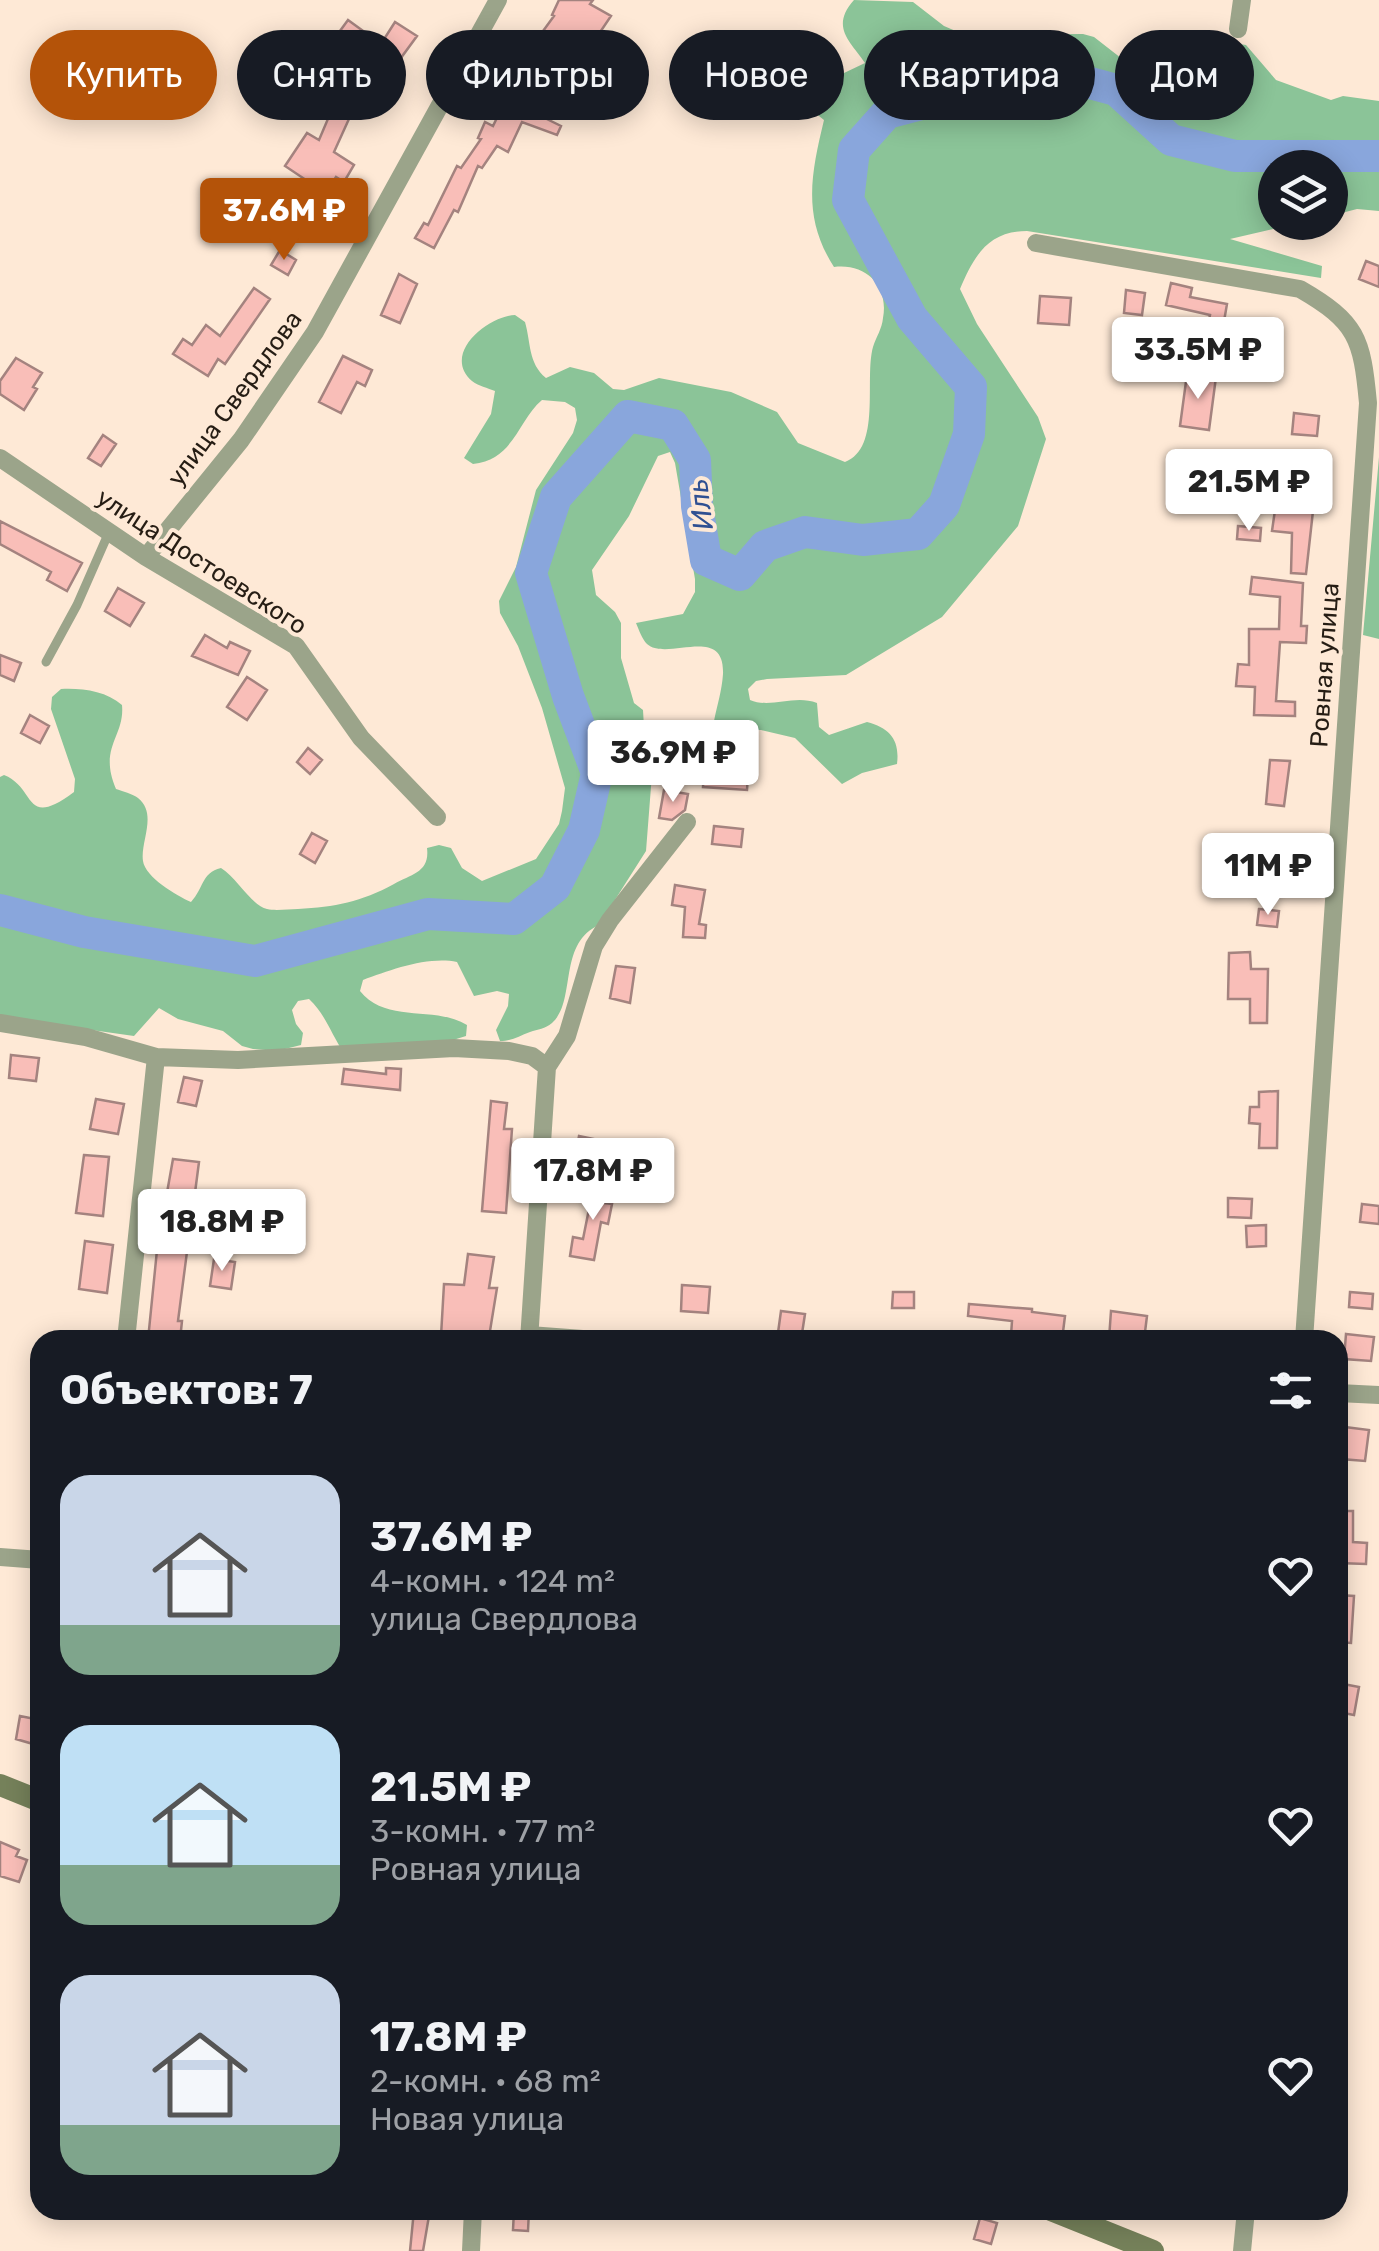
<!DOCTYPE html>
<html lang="ru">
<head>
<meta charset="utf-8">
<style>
	body { margin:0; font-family:Rubik,sans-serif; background:#20242c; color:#f1f3f6; height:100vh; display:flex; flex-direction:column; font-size:38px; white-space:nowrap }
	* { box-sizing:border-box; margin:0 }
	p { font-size:32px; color:#9ea1a6 }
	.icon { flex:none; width:55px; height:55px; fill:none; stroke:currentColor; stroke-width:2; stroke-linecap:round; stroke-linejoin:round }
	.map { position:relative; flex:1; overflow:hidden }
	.details { position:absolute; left:30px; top:1330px; width:1318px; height:890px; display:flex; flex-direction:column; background:#171b24; border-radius:30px; box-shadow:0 5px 25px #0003 }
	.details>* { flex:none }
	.guide { position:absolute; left:30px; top:30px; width:1320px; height:90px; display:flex; gap:20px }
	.tools { position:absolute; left:1258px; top:150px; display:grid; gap:20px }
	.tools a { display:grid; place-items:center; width:90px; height:90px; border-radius:50%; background:#171b24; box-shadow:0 5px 25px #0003; font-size:50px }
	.price { position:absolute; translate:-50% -85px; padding:0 22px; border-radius:10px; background:#fff; color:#222; font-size:32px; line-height:65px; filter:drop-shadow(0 2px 5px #0008) }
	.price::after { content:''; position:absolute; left:50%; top:60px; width:30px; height:22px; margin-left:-15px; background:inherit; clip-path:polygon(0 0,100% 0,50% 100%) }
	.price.on { background:#b45309; color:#fff }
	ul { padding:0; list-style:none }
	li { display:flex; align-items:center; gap:30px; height:250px; padding:0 30px }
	li span { display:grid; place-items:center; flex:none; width:280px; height:200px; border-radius:30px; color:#555 }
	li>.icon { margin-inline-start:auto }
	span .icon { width:120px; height:120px; fill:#fffc; stroke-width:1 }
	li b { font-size:42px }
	h2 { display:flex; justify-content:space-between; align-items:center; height:120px; padding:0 30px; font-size:42px }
	.chip { padding:0 35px; border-radius:45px; background:#171b24; box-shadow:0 5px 25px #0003; font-size:35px; line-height:90px }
	.chip.on { background:#b45309; color:#fff }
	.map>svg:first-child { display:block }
</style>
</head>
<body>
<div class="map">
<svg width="1379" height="2251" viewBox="0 0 1379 2251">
	<rect width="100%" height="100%" fill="#fee9d6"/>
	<path fill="#8bc498" d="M854,0L913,2L944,26L965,35L1083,34L1094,37L1144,76L1192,95C1208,79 1207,56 1222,41L1246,45L1276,80L1331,100L1343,96L1379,101V211L1357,209L1330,216V168H1275V222L1299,223L1230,239L1322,266L1321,278L1027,231C988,231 974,256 960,289L977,324L1038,417L1046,439L1018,526L942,617L846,675L767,679L756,681L748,689L750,700C771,709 794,694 817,703L819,727L829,735L867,722C890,728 900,740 897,764L862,773L842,784L795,738L761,730L723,731L714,721C717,706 722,690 723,674C725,623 667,662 647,644C642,639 639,630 636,623L683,614L695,592V579L675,463L670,452L658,456L629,516L592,570L596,595L615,612L621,623V658L634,703L643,710L646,762L652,774L646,851L599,925C557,944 577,1001 552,1023C545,1029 538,1029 530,1032C519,1036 512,1041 500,1041L496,1030L508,1006L509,994L497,991L474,996L457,962C428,956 390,970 363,980L360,991C386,1024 434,1005 467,1025L466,1036L453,1040L344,1053C331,1034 326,1015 309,999L298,1001L292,1010L296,1024L303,1033L301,1045L277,1051L253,1049L242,1046L223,1031L178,1019L159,1008L134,1036L0,1017V777L4,775C37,788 23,830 74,792L75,779L51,709L52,697L61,689C82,688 106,691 122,705C125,737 98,747 116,789C122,791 133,794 138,798C158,814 140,842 143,861C145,877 177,896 191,902C204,888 201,873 221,868C237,878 252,906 267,909C276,911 288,909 298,909C335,907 361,902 394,884C412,874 430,872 427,848L439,845L451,848L462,868L482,881L536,859L559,824L562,811L565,788L542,708L518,646L500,613L499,601L516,567L536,490L573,433L577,420L575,408L565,402L542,400C518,420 514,460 473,464L464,458L491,414L495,391C488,388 478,386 472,381C441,354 488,316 515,315L525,322C531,343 528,363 546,378L570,367L594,373L613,389L624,390L659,378L731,392L777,412L798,443L845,462C882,448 864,379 873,347C876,337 882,329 883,318C889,286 866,263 834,267C802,217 811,174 824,120C808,108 798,95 806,76L844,73L865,63C850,41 830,27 854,0Z
		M1379,457V639L1363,635Z"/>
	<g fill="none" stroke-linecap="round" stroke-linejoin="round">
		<path stroke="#89a6dc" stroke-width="32" d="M0,910L84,932L255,961L428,914L514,919L555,887L584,830L597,773L568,696L531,573L556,497L628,416L673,425L695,460L697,506L706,560L740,575L765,546L805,532L863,540L918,534L944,505L969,434L971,387L912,318L848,200L854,150L887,113L929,102L979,100L1068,77L1116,90L1171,140L1235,156H1379"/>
	</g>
	<path fill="#f9beb8" stroke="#a4837f" stroke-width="2.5" d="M559,0H593L590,4L611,16L584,56L577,51L563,74L530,49L554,16L552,15Z
		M348,20L381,44L395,22L417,36L384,81L366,70L372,60L337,35Z
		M347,89L365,99L358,113L353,110L334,152L354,165L344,182L336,177L301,232L288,223L307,193L303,191L309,182L285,166L307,133L319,140L330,114Z
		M506,99L561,126L557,135L522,122L508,152L497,146L482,168L478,166L458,212L454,210L434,248L415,238L424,223L428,225L457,166L461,168L481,139L478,138L485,122L493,126Z
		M280,250L296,260L288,275L271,265Z
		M1366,261L1379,266V287L1359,279Z
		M399,274L417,284L400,323L381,315Z
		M1171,283L1192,288L1190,297L1227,304L1222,333L1207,330L1210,315L1166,305Z
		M254,288L270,299L225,364L218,359L208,376L173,354L183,339L192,345L206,325L220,336Z
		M1126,290L1145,293L1142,315L1124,313Z
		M1040,296L1071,298L1069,325L1038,323Z
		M1160,340L1189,344L1186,370L1157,366Z
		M343,356L372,370L365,386L357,382L341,413L319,402Z
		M16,358L42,373L33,387L37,389L24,410L0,394V381Z
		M1187,374L1216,377L1209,430L1180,426Z
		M1294,413L1319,416L1317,436L1292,434Z
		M103,435L116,444L101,466L88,458Z
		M1277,496L1314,502L1306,574L1291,573L1292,533L1272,531Z
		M0,521L82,563L67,591L47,580L51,572L0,544Z
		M1238,526L1261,528L1260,541L1237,539Z
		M1252,577L1303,583L1301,626H1307L1306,643L1280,642L1276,701L1295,702V716L1254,715L1255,687L1236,686L1238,664L1249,665V629H1279L1280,597L1250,594Z
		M118,588L144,603L130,626L105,611Z
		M205,635L227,648L230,642L250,651L238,675L192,656Z
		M0,655L21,663L14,681L0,675Z
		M247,677L267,690L247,720L227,707Z
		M30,715L49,726L40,743L21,733Z
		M308,748L322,760L310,774L297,762Z
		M1270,760L1290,761L1284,806L1266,804Z
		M704,771L748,774L747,790L703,787Z
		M664,790L688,794L685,810L672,820L659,818Z
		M714,826L743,829L741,847L712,844Z
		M312,833L327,841L315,863L300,854Z
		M1269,863L1287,865L1286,883L1266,881Z
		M675,885L705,890L699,924L706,925L705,938L683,937L685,907L672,905Z
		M1259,909L1279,911L1277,927L1257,925Z
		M1250,952L1251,969H1268L1267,1023H1250V999H1228L1229,953Z
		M616,966L635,968L630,1003L610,998Z
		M11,1055L39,1058L36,1081L9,1078Z
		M386,1068L401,1069L400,1090L342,1084L344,1069L386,1074Z
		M184,1077L202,1081L196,1106L178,1102Z
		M1278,1091L1277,1148H1259L1260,1124L1249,1123L1250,1107H1259V1092Z
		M96,1099L124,1104L118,1134L90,1129Z
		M491,1101L507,1103L504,1129H512L506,1213L482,1211Z
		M579,1136L603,1141L599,1158L576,1153Z
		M84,1155L109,1157L103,1216L76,1213Z
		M173,1159L199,1162L193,1208L165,1204Z
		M595,1179L609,1181L604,1203L612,1204L608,1224L601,1222L594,1260L570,1256L573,1237L583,1239Z
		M1228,1198L1252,1199L1251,1218L1228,1217Z
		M1362,1204L1379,1206V1224L1360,1222Z
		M1266,1225V1246L1247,1247L1246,1226Z
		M158,1240L188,1244L178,1321H182L180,1340H148Z
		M85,1241L113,1245L107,1293L79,1289Z
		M468,1254L494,1257L489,1288H497L489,1337L441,1336L444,1284L464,1285Z
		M214,1259L235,1262L231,1289L210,1286Z
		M682,1285L710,1287L708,1313L681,1311Z
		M893,1292H914V1308H892Z
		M1350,1292L1373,1294L1372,1309L1349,1307Z
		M969,1304L1032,1309V1312L1065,1316L1062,1340L1011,1335L1012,1321L968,1316Z
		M781,1311L805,1314L801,1340H777Z
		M1111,1311L1147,1316L1144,1340L1109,1339Z
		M1346,1334L1374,1337L1371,1361L1344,1359Z
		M1345,1427L1369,1430L1365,1461L1341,1459Z
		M1338,1511H1353V1542L1367,1543L1366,1564L1338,1563Z
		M1338,1595L1354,1596L1351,1643L1338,1642Z
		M1338,1683L1359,1687L1354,1715L1338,1712Z
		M20,1716L40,1720V1746L16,1739Z
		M0,1842L19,1850L16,1856L27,1860L19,1882L0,1876Z
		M414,2210H430L423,2251H410Z
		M514,2210H529L528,2231L513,2230Z
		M980,2218L997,2223L991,2244L974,2239Z"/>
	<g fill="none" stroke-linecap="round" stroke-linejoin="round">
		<path stroke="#9ba48a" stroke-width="9" d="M46,662L77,605L109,532"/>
		<path stroke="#9ba48a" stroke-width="18" d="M1238,29L1242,0
			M1036,243L1300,289C1357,322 1362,338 1368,403L1304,1340
			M0,458L146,557L296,646L361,738L437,817
			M146,557L241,440L315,332L498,0
			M0,1023L86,1037L156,1057L238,1060L454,1048L509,1051L532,1056L547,1067
			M529,1335L596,1340
			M126,1340L156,1057
			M529,1340L547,1067L567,1036L594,946L610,920L687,822
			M1338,1393L1379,1395
			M0,1557L40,1560
			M471,2251L473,2210
			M1242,2251L1246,2210"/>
		<path stroke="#75815a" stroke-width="22" d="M0,1785L40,1801
			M1051,2210L1153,2251"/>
	</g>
	<g text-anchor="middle" stroke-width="8" stroke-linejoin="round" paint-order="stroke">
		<g font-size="25" fill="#261d14" stroke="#fee9d6">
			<text transform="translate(234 398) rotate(-54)" y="9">улица Свердлова</text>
			<text transform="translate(202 561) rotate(33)" y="9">улица Достоевского</text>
			<text transform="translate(1324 665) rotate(-86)" y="9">Ровная улица</text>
		</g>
		<g font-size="28" font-style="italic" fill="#2f5092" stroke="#fee9d6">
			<text transform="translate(700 505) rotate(-97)" y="10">Иль</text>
		</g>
	</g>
</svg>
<div class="tools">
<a><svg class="icon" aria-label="layers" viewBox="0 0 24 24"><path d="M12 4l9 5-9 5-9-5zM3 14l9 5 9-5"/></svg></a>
</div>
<b class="price on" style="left:284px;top:263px">37.6M ₽</b>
<b class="price" style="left:1198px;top:402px">33.5M ₽</b>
<b class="price" style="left:1249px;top:534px">21.5M ₽</b>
<b class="price" style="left:673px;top:805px">36.9M ₽</b>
<b class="price" style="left:1268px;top:918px">11M ₽</b>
<b class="price" style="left:593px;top:1223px">17.8M ₽</b>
<b class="price" style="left:222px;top:1274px">18.8M ₽</b>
<div class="guide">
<a class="chip on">Купить</a>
<a class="chip">Снять</a>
<a class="chip">Фильтры</a>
<a class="chip">Новое</a>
<a class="chip">Квартира</a>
<a class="chip">Дом</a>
</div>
<section class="details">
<h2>Объектов: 7<svg class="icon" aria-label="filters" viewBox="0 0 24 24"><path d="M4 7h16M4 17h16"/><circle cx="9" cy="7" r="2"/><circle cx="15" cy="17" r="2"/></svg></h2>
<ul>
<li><span style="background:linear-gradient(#c9d6e8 75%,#7fa58c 0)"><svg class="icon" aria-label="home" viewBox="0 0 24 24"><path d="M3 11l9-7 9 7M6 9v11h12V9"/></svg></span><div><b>37.6M ₽</b><p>4-комн. · 124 m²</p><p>улица Свердлова</p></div><svg class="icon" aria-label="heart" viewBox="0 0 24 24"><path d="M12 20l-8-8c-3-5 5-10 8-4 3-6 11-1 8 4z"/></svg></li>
<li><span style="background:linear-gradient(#bfe0f5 70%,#7fa58c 0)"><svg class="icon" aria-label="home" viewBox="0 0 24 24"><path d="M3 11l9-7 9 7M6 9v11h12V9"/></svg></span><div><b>21.5M ₽</b><p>3-комн. · 77 m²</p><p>Ровная улица</p></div><svg class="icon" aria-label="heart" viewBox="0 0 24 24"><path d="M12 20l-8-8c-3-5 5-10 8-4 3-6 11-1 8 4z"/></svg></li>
<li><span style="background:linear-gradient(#c9d6e8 75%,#7fa58c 0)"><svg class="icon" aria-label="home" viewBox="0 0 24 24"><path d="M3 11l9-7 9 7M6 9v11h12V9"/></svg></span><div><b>17.8M ₽</b><p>2-комн. · 68 m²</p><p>Новая улица</p></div><svg class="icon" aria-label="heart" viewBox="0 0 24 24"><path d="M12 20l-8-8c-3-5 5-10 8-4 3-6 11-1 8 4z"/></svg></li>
</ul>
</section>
</div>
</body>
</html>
